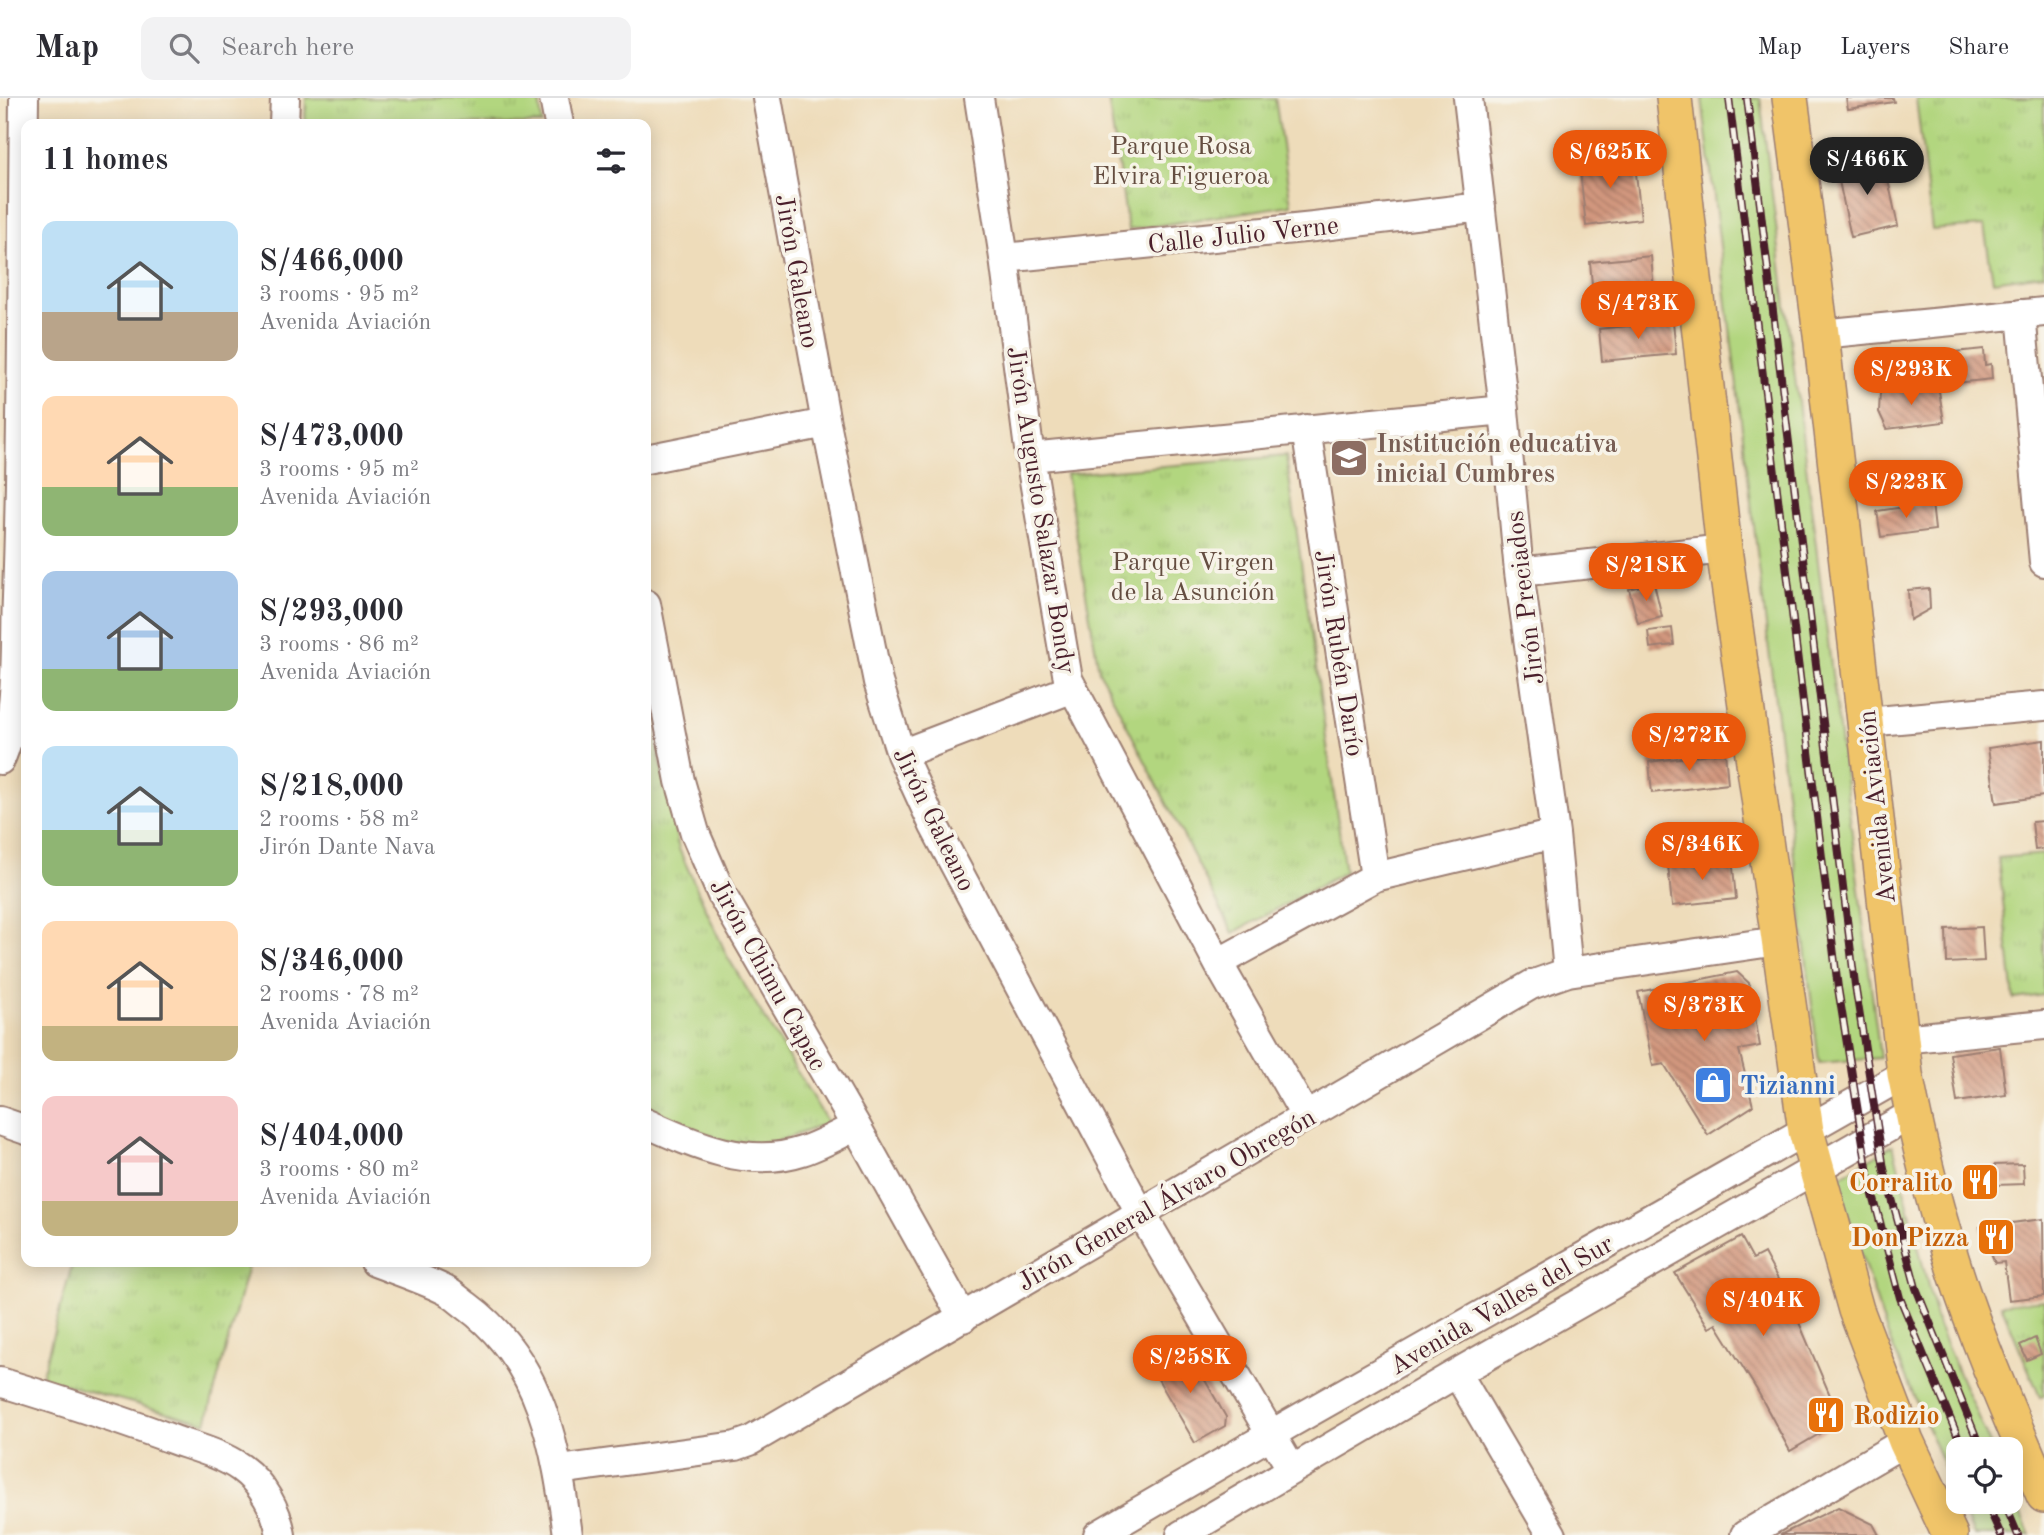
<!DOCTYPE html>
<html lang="en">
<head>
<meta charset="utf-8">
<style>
	body { margin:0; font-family:"Old Standard TT",serif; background:#f2f2f3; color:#2b2b33; height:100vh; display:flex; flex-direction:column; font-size:26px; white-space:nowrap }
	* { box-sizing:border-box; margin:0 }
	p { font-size:23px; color:#7c7c81 }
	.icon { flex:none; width:38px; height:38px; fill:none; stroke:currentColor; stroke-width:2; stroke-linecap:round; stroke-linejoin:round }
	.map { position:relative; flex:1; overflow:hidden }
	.details { position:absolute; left:21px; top:21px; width:630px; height:1148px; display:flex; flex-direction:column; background:#fff; border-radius:14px; box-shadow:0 4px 18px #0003 }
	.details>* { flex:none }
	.tools { position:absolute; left:1946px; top:1339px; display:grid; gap:14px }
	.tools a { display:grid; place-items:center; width:77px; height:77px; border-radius:14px; background:#fff; box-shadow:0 4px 18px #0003; font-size:35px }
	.price { position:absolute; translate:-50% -60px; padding:0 16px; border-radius:24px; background:#ea580c; color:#fff; font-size:23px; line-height:46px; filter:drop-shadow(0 2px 4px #0008) }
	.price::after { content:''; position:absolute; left:50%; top:42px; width:21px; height:16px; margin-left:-10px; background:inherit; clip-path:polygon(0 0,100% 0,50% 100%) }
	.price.selected { background:#222; color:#fff }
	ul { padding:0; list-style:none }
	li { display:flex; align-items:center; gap:21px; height:175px; padding:0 21px }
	li span { display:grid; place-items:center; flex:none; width:196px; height:140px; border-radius:14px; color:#555 }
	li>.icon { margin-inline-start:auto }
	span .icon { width:84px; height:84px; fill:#fffc; stroke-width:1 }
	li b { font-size:30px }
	h2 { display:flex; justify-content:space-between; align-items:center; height:84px; padding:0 21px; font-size:30px }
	header { display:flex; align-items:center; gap:42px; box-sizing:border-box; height:98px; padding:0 35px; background:#fff; border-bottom:2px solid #e1e1e2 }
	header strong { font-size:33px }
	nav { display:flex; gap:38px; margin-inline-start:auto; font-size:24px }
	.search { width:490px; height:63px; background:#f2f2f3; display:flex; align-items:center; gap:18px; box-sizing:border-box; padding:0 24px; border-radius:14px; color:#7c7c81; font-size:26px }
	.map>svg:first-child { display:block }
</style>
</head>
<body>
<header>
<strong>Map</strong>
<div class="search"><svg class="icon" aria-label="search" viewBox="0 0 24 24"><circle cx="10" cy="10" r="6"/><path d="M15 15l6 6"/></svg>Search here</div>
<nav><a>Map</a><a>Layers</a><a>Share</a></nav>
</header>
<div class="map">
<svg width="2044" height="1437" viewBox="0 0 2044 1437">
	<defs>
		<pattern id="park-tufts" width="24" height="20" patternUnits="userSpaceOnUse" patternTransform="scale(1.75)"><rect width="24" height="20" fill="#b2d67f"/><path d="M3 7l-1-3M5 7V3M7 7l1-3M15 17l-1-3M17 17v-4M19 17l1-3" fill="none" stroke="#9bb76e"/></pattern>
		<pattern id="building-back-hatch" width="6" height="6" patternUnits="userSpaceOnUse" patternTransform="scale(1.75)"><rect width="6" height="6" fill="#d1977e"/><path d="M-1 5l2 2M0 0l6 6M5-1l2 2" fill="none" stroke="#ac7b67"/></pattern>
	</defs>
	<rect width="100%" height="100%" fill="#f7f3e8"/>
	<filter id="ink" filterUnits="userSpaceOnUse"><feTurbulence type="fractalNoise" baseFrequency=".0143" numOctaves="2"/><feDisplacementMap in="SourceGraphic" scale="14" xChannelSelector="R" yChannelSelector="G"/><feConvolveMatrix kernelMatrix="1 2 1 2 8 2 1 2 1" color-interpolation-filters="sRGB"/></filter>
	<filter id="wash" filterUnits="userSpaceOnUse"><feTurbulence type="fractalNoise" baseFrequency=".00686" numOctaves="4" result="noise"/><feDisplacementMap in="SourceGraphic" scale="28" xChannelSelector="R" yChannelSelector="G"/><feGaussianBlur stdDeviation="1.57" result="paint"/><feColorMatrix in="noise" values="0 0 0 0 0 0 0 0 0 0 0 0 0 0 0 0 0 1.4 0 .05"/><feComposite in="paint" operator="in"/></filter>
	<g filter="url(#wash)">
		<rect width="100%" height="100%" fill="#eedcba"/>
		<path fill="#b2d67f" stroke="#7e7a55" stroke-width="2" d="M1702,0H1760L1880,960L1819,965Z
			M1893,1047L1938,1228L1992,1351H1958V1401L1888,1238L1836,1081Z
			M2011,1393L2030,1437H1974L1959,1404H2011Z"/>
		<path fill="url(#park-tufts)" stroke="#7e7a55" stroke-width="2" d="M306,0H539L542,26H305Z
			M1108,0H1275L1291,107L1128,132Z
			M1916,0H2044V176L1993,183L1984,128L1932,132Z
			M1286,358L1345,774L1233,835L1099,573L1066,376Z
			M646,597L679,751L727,858L828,1025L766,1048L725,1044L646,1009Z
			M2044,756V897L2014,901L1998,760Z
			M73,1164H249L206,1325L41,1280Z
			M2044,1202V1298L2040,1299L2001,1206Z"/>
		<g id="blocks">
			<path fill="url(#building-back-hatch)" d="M1846,0H1893L1894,4L1848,11Z
				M1634,57L1641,121L1586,128L1579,64Z
				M1883,59L1898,128L1851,139L1836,69Z
				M1651,158L1654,192L1593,198L1590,164Z
				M1673,223L1676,256L1602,263L1599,231Z
				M1984,251L1985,267L1991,266L1992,281L1938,287L1935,256Z
				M1938,287L1944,324L1887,331L1879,314L1880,295Z
				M1932,405L1935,432L1881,439L1877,413Z
				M1654,485L1662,519L1638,525L1629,491Z
				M1929,490L1930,511L1910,522L1908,492Z
				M1672,530L1674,547L1650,550L1648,533Z
				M2044,642V698L1996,705L1988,650Z
				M1725,654L1728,686L1652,695L1649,664Z
				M2044,723V751L2035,752L2032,724Z
				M1732,759L1736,801L1672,808L1668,767Z
				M1982,829L1984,863L1947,865L1946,831Z
				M1737,874L1749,885L1760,948L1739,952L1753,1008L1708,1037L1664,966L1653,968L1638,894Z
				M2000,949L2006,997L1957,1004L1950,956Z
				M2023,1066L2024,1086L1995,1087L1994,1067Z
				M2043,1121L2044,1198L2009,1202L2004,1164L1995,1165L1980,1129Z
				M1741,1139L1753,1161L1764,1155L1781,1187L1761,1200L1783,1187L1841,1323L1790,1353L1757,1292L1716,1226L1709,1230L1675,1175Z
				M2035,1240L2041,1256L2027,1262L2020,1247Z
				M1186,1249L1226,1319L1225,1328L1195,1345L1151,1269Z
				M1838,1409L1873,1426L1879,1437H1780Z"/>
		</g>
	</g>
	<g filter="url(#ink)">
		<use href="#blocks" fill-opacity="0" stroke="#9c7e72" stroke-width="2"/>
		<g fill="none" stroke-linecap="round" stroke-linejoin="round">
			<defs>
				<path id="minor" d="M554,0L559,26
					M767,0L826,325L878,584L901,656L934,728L1134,1103L1292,1372
					M979,0L1004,160L1030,359L1068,581L1218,865L1306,1019
					M1468,0L1504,312L1519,474L1555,736L1568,874
					M284,26L285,0
					M1004,160L1314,129L1481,109
					M2021,216L2044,464
					M1821,236L2044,214
					M1306,331L1375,779
					M1030,359L1504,312
					M646,361L826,325
					M1519,474L1724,451
					M646,506L680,683L695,735L722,797L856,1028L963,1220
					M1866,624L2044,608
					M901,656L1071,591
					M0,662C19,624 15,542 17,499C23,333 22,166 24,0
					M1218,865L1375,779L1555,736
					M1901,941L2044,927
					M0,1023L26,1032
					M646,1025C695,1047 747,1071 802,1053C821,1047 838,1037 856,1028
					M375,1164C398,1173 423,1181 445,1192C453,1196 460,1203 467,1208C543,1264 556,1350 568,1437
					M1457,1275L1552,1437
					M0,1284C59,1302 119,1321 177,1343C198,1350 223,1357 241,1370C262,1385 277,1412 281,1437
					M559,1372L736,1348L750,1343L1531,887L1568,874L1778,843
					M1098,1437L1289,1326L1905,976
					M1181,1437L1457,1275L1912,1016
					M1745,1437L1906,1343"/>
				<path id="major" d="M1674,0L1724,451L1806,1033L1856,1212L1906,1343L1950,1437
					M1790,0L1821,236L1905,976C1919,1049 1938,1123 1962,1194C1986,1263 2015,1330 2044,1397"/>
			</defs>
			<use href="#minor" stroke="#9c7e72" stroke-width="32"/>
			<use href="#major" stroke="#9c7e72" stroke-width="38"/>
			<use href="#minor" stroke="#fff" stroke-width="28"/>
			<use href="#major" stroke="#f0c469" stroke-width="35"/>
			<defs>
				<path id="rail" d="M1729,0L1838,890L1869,1082L1900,1200L1963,1351
					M1747,0L1855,887L1884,1071L1916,1190L1981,1351
					M1986,1404L2001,1437
					M2004,1404L2018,1437"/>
			</defs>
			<use href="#rail" stroke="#4a1f2b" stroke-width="8"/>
			<use href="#rail" stroke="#f7f3e8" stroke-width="5" stroke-dasharray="16" stroke-linecap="butt"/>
		</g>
	</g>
	<defs>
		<symbol id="school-square" viewBox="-11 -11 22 22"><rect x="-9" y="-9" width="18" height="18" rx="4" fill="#8d6e63" stroke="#f7f3e8"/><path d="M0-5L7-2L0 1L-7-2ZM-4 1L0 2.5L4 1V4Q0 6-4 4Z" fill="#fff"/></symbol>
		<symbol id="shop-square" viewBox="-11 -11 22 22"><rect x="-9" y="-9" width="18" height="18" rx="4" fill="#3f7fe0" stroke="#f7f3e8"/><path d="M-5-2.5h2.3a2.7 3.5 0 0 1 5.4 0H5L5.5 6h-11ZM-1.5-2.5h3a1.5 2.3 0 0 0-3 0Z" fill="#fff"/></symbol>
		<symbol id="restaurant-square" viewBox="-11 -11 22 22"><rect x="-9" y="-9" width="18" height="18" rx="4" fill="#e8710a" stroke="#f7f3e8"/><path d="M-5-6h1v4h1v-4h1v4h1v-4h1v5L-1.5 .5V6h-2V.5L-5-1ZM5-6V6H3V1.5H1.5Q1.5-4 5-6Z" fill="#fff"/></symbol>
	</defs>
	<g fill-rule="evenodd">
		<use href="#school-square" x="1327" y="338" width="44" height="44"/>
		<use href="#shop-square" x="1691" y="965" width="44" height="44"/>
		<use href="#restaurant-square" x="1958" y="1062" width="44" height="44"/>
		<use href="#restaurant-square" x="1974" y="1117" width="44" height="44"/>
		<use href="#restaurant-square" x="1804" y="1295" width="44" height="44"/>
	</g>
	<g text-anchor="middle" stroke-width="7" stroke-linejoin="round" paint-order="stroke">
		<g font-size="26" fill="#644d40" stroke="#f7f3e8">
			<text x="1181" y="56">Parque Rosa<tspan x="1181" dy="30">Elvira Figueroa</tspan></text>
			<text x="1193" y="472">Parque Virgen<tspan x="1193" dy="30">de la Asunción</tspan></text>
		</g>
		<g font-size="26" fill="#4a1f2b" stroke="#f7f3e8">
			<text transform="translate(1243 136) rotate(-6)" y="9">Calle Julio Verne</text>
			<text transform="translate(798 173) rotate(80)" y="9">Jirón Galeano</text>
			<text transform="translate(1042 412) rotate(81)" y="9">Jirón Augusto Salazar Bondy</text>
			<text transform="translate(1524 500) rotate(-97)" y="9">Jirón Preciados</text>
			<text transform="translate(1340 555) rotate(81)" y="9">Jirón Rubén Darío</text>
			<text transform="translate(1876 709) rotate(-96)" y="9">Avenida Aviación</text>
			<text transform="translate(935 721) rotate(64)" y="9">Jirón Galeano</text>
			<text transform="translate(769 876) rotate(61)" y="9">Jirón Chimu Capac</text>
			<text transform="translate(1166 1101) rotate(-30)" y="9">Jirón General Álvaro Obregón</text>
			<text transform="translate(1501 1206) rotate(-30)" y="9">Avenida Valles del Sur</text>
		</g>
		<g font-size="26" font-weight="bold" fill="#785e54" stroke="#f7f3e8" text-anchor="start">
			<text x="1376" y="354">Institución educativa<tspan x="1376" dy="30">inicial Cumbres</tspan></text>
		</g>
		<g font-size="26" font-weight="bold" fill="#366cbe" stroke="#f7f3e8" text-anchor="start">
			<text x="1740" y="996">Tizianni</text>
		</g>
		<g font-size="26" font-weight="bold" fill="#c56008" stroke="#f7f3e8" text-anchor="end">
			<text x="1953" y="1093">Corralito</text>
			<text x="1969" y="1148">Don Pizza</text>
			<text x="1853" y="1326" text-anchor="start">Rodizio</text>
		</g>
	</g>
</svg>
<div class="tools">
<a><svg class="icon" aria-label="locate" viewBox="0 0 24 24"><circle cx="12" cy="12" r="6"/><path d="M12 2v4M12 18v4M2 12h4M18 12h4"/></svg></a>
</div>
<b class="price" style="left:1610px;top:92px">S/625K</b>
<b class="price selected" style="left:1867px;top:99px">S/466K</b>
<b class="price" style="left:1638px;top:243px">S/473K</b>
<b class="price" style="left:1911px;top:309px">S/293K</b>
<b class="price" style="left:1906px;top:422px">S/223K</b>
<b class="price" style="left:1646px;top:505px">S/218K</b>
<b class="price" style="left:1689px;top:675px">S/272K</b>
<b class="price" style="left:1702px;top:784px">S/346K</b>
<b class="price" style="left:1704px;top:945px">S/373K</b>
<b class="price" style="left:1763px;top:1240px">S/404K</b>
<b class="price" style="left:1190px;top:1297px">S/258K</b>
<section class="details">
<h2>11 homes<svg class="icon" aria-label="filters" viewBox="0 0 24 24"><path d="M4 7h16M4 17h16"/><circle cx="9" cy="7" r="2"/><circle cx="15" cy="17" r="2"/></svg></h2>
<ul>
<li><span style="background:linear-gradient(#bfe0f5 65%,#b9a48a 0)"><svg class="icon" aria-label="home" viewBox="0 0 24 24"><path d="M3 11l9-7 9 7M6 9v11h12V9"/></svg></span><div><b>S/466,000</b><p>3 rooms · 95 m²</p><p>Avenida Aviación</p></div></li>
<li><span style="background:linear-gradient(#ffd9b3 65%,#8fb573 0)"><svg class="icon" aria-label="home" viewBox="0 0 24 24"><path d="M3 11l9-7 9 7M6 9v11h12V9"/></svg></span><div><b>S/473,000</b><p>3 rooms · 95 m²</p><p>Avenida Aviación</p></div></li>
<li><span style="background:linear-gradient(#a9c7e8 70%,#8fb573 0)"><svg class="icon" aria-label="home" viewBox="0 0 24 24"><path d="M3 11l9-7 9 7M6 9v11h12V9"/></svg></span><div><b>S/293,000</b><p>3 rooms · 86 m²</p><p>Avenida Aviación</p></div></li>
<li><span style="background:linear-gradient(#bfe0f5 60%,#8fb573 0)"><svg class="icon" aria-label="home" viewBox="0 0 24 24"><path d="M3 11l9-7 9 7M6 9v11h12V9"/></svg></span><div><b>S/218,000</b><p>2 rooms · 58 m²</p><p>Jirón Dante Nava</p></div></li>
<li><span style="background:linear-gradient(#ffd9b3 75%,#c2b280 0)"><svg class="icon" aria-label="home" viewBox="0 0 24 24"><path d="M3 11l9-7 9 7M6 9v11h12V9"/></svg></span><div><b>S/346,000</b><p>2 rooms · 78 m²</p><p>Avenida Aviación</p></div></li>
<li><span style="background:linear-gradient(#f6c9c9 75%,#c2b280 0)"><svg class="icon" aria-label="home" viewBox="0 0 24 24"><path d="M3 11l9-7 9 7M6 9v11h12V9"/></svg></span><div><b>S/404,000</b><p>3 rooms · 80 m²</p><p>Avenida Aviación</p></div></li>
</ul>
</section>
</div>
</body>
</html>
